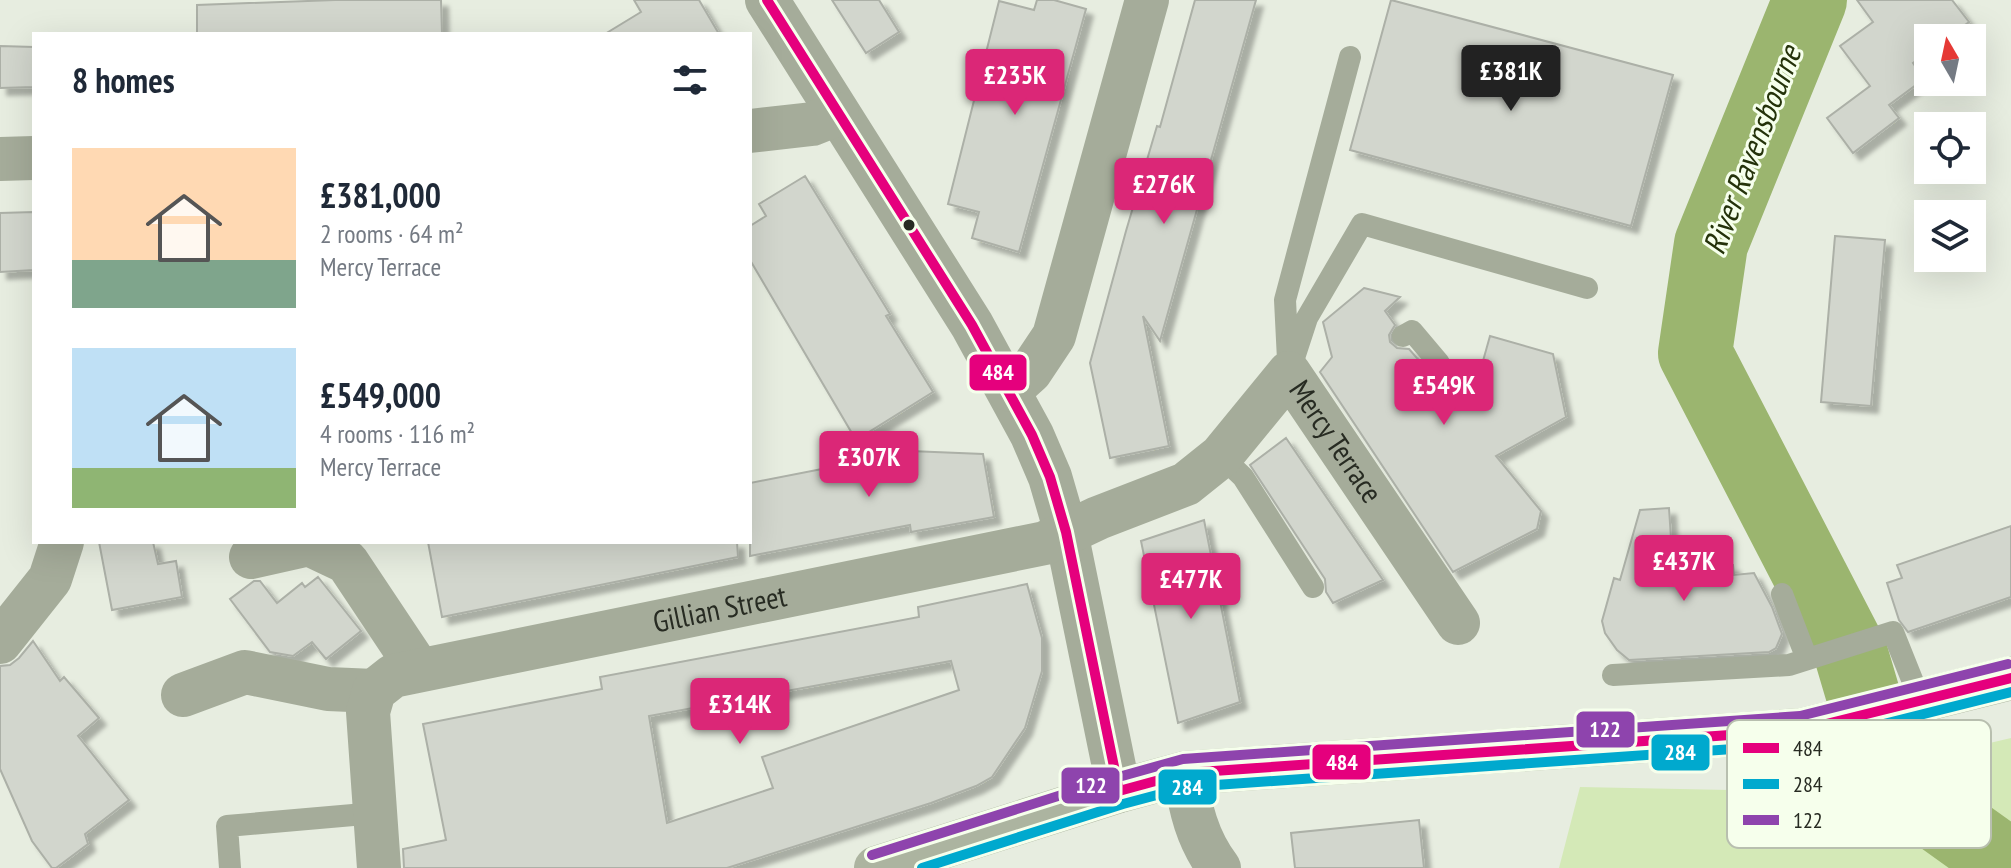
<!DOCTYPE html>
<html lang="en">
<head>
<meta charset="utf-8">
<style>
	body { margin:0; font-family:"PT Sans Narrow",sans-serif; background:#f6f6f7; color:#1f2937; height:100vh; display:flex; flex-direction:column; font-size:30px; white-space:nowrap }
	* { box-sizing:border-box; margin:0 }
	p { font-size:26px; color:#747a83 }
	.icon { flex:none; width:44px; height:44px; fill:none; stroke:currentColor; stroke-width:2; stroke-linecap:round; stroke-linejoin:round }
	.map { position:relative; flex:1; overflow:hidden }
	.drawer { position:absolute; left:32px; top:32px; width:720px; height:512px; display:flex; flex-direction:column; background:#fff; border-radius:0px; box-shadow:0 8px 32px #0002 }
	.drawer>* { flex:none }
	.needle { width:52px; rotate:351deg }
	.controls { position:absolute; left:1914px; top:24px; display:grid; gap:16px }
	.controls a { display:grid; place-items:center; width:72px; height:72px; border-radius:0px; background:#fff; box-shadow:0 8px 32px #0002; font-size:40px }
	.price { position:absolute; translate:-50% -68px; padding:0 18px; border-radius:8px; background:#db2777; color:#fff; font-size:26px; line-height:52px; filter:drop-shadow(0 2px 4px #0008) }
	.price::after { content:''; position:absolute; left:50%; top:48px; width:24px; height:18px; margin-left:-12px; background:inherit; clip-path:polygon(0 0,100% 0,50% 100%) }
	.price.on { background:#222; color:#fff }
	ul { padding:0; list-style:none }
	li { display:flex; align-items:center; gap:24px; height:200px; padding:0 40px }
	li span { display:grid; place-items:center; flex:none; width:224px; height:160px; border-radius:0px; color:#555 }
	li>.icon { margin-inline-start:auto }
	span .icon { width:96px; height:96px; fill:#fffc; stroke-width:1 }
	li b { font-size:34px }
	h2 { display:flex; justify-content:space-between; align-items:center; height:96px; padding:0 40px; font-size:34px }
	.map>svg:first-child { display:block }
</style>
</head>
<body>
<div class="map">
<svg width="2011" height="868" viewBox="0 0 2011 868">
	<defs>
		<filter id="shadow"><feDropShadow dx="7" dy="7" stdDeviation="2" flood-color="#0004"/></filter>
	</defs>
	<rect width="100%" height="100%" fill="#e7ede0"/>
	<path fill="#d4e9b7" d="M2011,738V868H1559L1580,787L1786,791Z"/>
	<g fill="none" stroke-linecap="round" stroke-linejoin="round">
		<path stroke="#9bb56f" stroke-width="74" d="M1810,0L1711,244L1695,353L1851,654L1888,779L2011,867"/>
	</g>
	<path fill="#d2d6cd" stroke="#acb0a7" stroke-width="2" fill-rule="evenodd" filter="url(#shadow)" d="M335,0H441L442,34H197V5Z
		M634,0H699L719,34H605L641,12Z
		M832,0H879L899,32L866,53Z
		M1037,0H1054L1086,9L1019,252L972,238L979,212L948,204L999,1L1034,10Z
		M1195,0H1256L1160,341L1143,316L1169,446L1110,458L1090,363L1126,231L1157,126L1160,127Z
		M1391,0L1673,75L1631,226L1350,150Z
		M1857,0H1952L1969,22L1947,38H1928V52L1913,63L1924,79L1889,105L1899,118L1853,153L1827,118L1870,86L1840,46L1873,22Z
		M0,46L34,47V87L0,88Z
		M805,176L890,314L886,316L933,392L856,440L750,260V226L766,216L759,204Z
		M34,212V270L0,272V213Z
		M1835,236L1885,240L1871,406L1821,402Z
		M1364,288L1400,297L1385,311L1395,325L1389,335L1390,342L1397,348L1409,349L1444,389L1483,361L1490,336L1553,354L1566,417L1496,456L1541,511L1537,529L1453,572L1320,372L1332,357L1323,322Z
		M1286,438L1383,580L1333,603L1326,592L1325,579L1250,465Z
		M861,449L983,454L994,517L911,532L910,525L750,556V483L868,460Z
		M1669,508L1673,569L1733,565L1734,575L1754,573L1772,607L1782,634L1776,648L1769,652L1629,660L1617,650L1605,633L1602,621L1614,578L1620,580L1640,510Z
		M1204,520L1240,702L1178,723L1141,541Z
		M2011,526V597L1908,632L1899,620L1887,583L1902,578L1897,565Z
		M99,542H153L158,564L176,561L182,597L112,610Z
		M428,542H737L738,557L442,617Z
		M318,577L361,631L326,659L312,642L293,656L270,652L230,599L254,581H260L277,603L302,583L305,587Z
		M1027,584L1042,638V671L1025,728L992,777L976,786L931,803L727,868H404L403,849L446,840L423,724L602,689L600,677L919,617L918,607ZM951,661L959,690L762,757L773,788L667,823L649,716Z
		M33,641L60,681L64,677L99,718L78,736L129,800L85,834L88,844L56,868H52L32,841L0,769V666L10,665L19,658Z
		M1419,820L1424,868H1295L1291,833Z"/>
	<g fill="none" stroke-linecap="round" stroke-linejoin="round">
		<path stroke="#a5ac9a" stroke-width="22" d="M1403,336L1412,331L1439,363
			M1288,360L1285,300L1350,57
			M1289,373L1307,318L1362,224L1587,288
			M1221,456L1243,477L1313,587
			M1782,594L1807,659
			M1613,675L1789,665L1893,632L1921,702
			M230,868L227,826L376,813"/>
		<g stroke="#a5ac9a" stroke-width="44">
			<path d="M767,0L972,325L1032,435L1050,477L1066,532L1119,791"/>
			<path d="M750,131L812,124L837,114"/>
			<path d="M0,159L34,158"/>
			<path d="M1010,390L1030,372L1054,336L1147,0"/>
			<path d="M251,557L309,544L347,562L419,670"/>
			<path d="M0,642L50,579L62,542"/>
			<path d="M183,695L245,672L328,689L374,691"/>
			<path d="M1185,773C1190,808 1197,839 1219,868"/>
			<path id="s1" d="M379,868L368,712L374,691L393,676L1045,543L1098,518L1186,484L1221,456L1289,373L1458,623"/>
		</g>
		<path stroke="#acb4a0" stroke-width="44" d="M876,868L1119,791L1185,773L1802,730L2011,678"/>
		<defs>
			<path id="bus-1" d="M767,0L972,325L1032,435L1050,477L1066,532L1119,791
				M1119,791L1185,773L1802,730L2011,678"/>
			<path id="bus-2" d="M922,868L1123,804L1187,787L1804,744L2011,692"/>
			<path id="bus-3" d="M872,855L1115,778L1183,759L1800,716L2008,664"/>
		</defs>
		<use href="#bus-1" stroke="#f6ffec" stroke-width="16"/>
		<use href="#bus-2" stroke="#f6ffec" stroke-width="16"/>
		<use href="#bus-3" stroke="#f6ffec" stroke-width="16"/>
		<use href="#bus-1" stroke="#e5007d" stroke-width="10"/>
		<use href="#bus-2" stroke="#00a9ce" stroke-width="10"/>
		<use href="#bus-3" stroke="#8e44ad" stroke-width="10"/>
	</g>
	<circle fill="#272b22" stroke="#f6ffec" stroke-width="3" cx="909" cy="225" r="7"/>
	<g text-anchor="middle" stroke-width="6" stroke-linejoin="round" paint-order="stroke">
		<g font-size="30" fill="#272b22" stroke="#f6ffec">
			<text dy="10" stroke="none"><textPath href="#s1" startOffset="1256">Mercy Terrace</textPath></text>
			<text dy="10" stroke="none"><textPath href="#s1" startOffset="536">Gillian Street</textPath></text>
		</g>
		<g font-size="32" font-style="italic" fill="#24320a" stroke="#f6ffec">
			<text transform="translate(1752 150) rotate(-69)" y="11">River Ravensbourne</text>
		</g>
	</g>
	<rect x="1727" y="720" width="264" height="128" rx="12" fill="#f6ffec" stroke="#b8bfaf" stroke-width="2"/>
	<rect x="1743" y="743" width="36" height="10" fill="#e5007d"/>
	<rect x="1743" y="779" width="36" height="10" fill="#00a9ce"/>
	<rect x="1743" y="815" width="36" height="10" fill="#8e44ad"/>
	<g font-size="22" fill="#272b22">
		<text x="1793" y="756">484</text>
		<text x="1793" y="792">284</text>
		<text x="1793" y="828">122</text>
	</g>
	<g stroke="#f6ffec" stroke-width="3">
		<rect x="968" y="353" width="60" height="39" rx="8" fill="#e5007d"/>
		<rect x="1575" y="710" width="61" height="39" rx="8" fill="#8e44ad"/>
		<rect x="1650" y="733" width="61" height="39" rx="8" fill="#00a9ce"/>
		<rect x="1311" y="743" width="61" height="38" rx="8" fill="#e5007d"/>
		<rect x="1060" y="766" width="61" height="39" rx="8" fill="#8e44ad"/>
		<rect x="1157" y="768" width="61" height="38" rx="8" fill="#00a9ce"/>
	</g>
	<g font-size="22" text-anchor="middle" font-weight="bold" fill="#fff">
		<text x="998" y="380">484</text>
		<text x="1605" y="737">122</text>
		<text x="1680" y="760">284</text>
		<text x="1342" y="770">484</text>
		<text x="1091" y="793">122</text>
		<text x="1187" y="795">284</text>
	</g>
</svg>
<div class="controls">
<a><svg class="needle" viewBox="-14 -14 28 28"><path d="M0-13l5 13h-10z" fill="#e53935"/><path d="M0 13l5-13h-10z" fill="#747a83"/></svg></a>
<a><svg class="icon" aria-label="locate" viewBox="0 0 24 24"><circle cx="12" cy="12" r="6"/><path d="M12 2v4M12 18v4M2 12h4M18 12h4"/></svg></a>
<a><svg class="icon" aria-label="layers" viewBox="0 0 24 24"><path d="M12 4l9 5-9 5-9-5zM3 14l9 5 9-5"/></svg></a>
</div>
<b class="price on" style="left:1511px;top:113px">£381K</b>
<b class="price" style="left:1015px;top:117px">£235K</b>
<b class="price" style="left:1164px;top:226px">£276K</b>
<b class="price" style="left:1444px;top:427px">£549K</b>
<b class="price" style="left:869px;top:499px">£307K</b>
<b class="price" style="left:1684px;top:603px">£437K</b>
<b class="price" style="left:1191px;top:621px">£477K</b>
<b class="price" style="left:740px;top:746px">£314K</b>
<section class="drawer">
<h2>8 homes<svg class="icon" aria-label="filters" viewBox="0 0 24 24"><path d="M4 7h16M4 17h16"/><circle cx="9" cy="7" r="2"/><circle cx="15" cy="17" r="2"/></svg></h2>
<ul>
<li><span style="background:linear-gradient(#ffd9b3 70%,#7fa58c 0)"><svg class="icon" aria-label="home" viewBox="0 0 24 24"><path d="M3 11l9-7 9 7M6 9v11h12V9"/></svg></span><div><b>£381,000</b><p>2 rooms · 64 m²</p><p>Mercy Terrace</p></div></li>
<li><span style="background:linear-gradient(#bfe0f5 75%,#8fb573 0)"><svg class="icon" aria-label="home" viewBox="0 0 24 24"><path d="M3 11l9-7 9 7M6 9v11h12V9"/></svg></span><div><b>£549,000</b><p>4 rooms · 116 m²</p><p>Mercy Terrace</p></div></li>
</ul>
</section>
</div>
</body>
</html>
